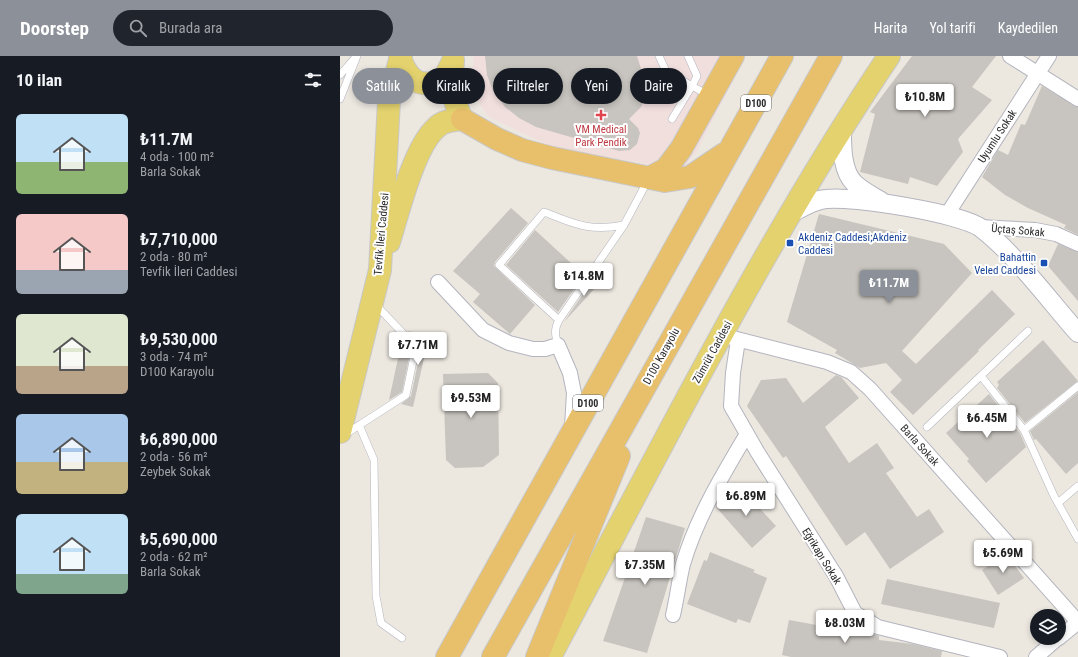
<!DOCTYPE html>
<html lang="tr">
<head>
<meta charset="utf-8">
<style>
	body { margin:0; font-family:"Roboto Condensed",sans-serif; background:#20242c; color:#f1f3f6; height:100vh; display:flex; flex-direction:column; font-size:15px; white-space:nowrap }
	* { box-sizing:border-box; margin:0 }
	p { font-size:13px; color:#9ea1a6 }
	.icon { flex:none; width:22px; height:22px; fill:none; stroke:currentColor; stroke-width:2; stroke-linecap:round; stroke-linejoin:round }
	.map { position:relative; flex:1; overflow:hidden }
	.panel { display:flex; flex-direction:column; background:#171b24; width:340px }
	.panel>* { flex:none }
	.banner { position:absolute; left:12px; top:12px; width:380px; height:36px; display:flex; gap:8px }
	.controls { position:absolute; left:690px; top:553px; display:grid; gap:8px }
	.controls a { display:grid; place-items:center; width:36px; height:36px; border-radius:50%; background:#171b24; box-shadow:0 2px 6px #0003; font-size:20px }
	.price { position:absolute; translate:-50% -34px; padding:0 9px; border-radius:4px; background:#fff; color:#222; font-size:13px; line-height:26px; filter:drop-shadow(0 1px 2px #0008) }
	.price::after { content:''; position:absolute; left:50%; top:24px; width:12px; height:9px; margin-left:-6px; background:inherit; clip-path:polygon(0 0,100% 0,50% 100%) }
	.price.current { background:#8c9099; color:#fff }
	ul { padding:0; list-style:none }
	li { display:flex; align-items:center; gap:12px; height:100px; padding:0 16px }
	li span { display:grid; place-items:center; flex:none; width:112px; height:80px; border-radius:6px; color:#555 }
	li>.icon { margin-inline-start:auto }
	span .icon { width:48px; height:48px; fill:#fffc; stroke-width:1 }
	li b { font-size:17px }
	h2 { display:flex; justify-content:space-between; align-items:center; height:48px; padding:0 16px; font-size:17px }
	.pill { padding:0 14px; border-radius:18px; background:#171b24; box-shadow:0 2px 6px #0003; font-size:14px; line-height:36px }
	.pill.current { background:#8c9099; color:#fff }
	header { display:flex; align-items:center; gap:24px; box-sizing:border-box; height:56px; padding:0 20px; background:#8c9099; color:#fff }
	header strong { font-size:19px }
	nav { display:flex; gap:22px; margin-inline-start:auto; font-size:14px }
	.search { width:280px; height:36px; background:#20242c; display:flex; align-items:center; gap:10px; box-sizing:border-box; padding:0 14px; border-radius:22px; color:#9ea1a6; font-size:15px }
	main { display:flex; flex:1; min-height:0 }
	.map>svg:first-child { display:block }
</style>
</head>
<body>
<header>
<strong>Doorstep</strong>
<div class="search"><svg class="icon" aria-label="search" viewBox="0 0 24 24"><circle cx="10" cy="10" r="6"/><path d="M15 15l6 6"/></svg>Burada ara</div>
<nav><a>Harita</a><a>Yol tarifi</a><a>Kaydedilen</a></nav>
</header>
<main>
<section class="panel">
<h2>10 ilan<svg class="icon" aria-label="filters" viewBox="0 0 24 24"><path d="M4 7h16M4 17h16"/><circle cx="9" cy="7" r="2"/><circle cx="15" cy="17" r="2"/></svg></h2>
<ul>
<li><span style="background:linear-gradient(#bfe0f5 60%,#8fb573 0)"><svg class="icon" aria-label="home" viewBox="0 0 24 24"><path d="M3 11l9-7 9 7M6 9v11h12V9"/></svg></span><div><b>₺11.7M</b><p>4 oda · 100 m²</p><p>Barla Sokak</p></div></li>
<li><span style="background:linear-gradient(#f6c9c9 70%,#9aa5b1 0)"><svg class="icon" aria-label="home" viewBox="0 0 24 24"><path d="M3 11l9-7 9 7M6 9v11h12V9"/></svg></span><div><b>₺7,710,000</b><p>2 oda · 80 m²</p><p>Tevfik İleri Caddesi</p></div></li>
<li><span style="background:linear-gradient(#dfe7d0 65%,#b9a48a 0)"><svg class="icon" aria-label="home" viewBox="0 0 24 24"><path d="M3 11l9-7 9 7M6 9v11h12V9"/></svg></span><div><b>₺9,530,000</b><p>3 oda · 74 m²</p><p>D100 Karayolu</p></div></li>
<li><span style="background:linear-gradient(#a9c7e8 60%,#c2b280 0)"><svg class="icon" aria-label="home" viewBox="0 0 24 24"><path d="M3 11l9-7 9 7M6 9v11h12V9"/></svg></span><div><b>₺6,890,000</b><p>2 oda · 56 m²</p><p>Zeybek Sokak</p></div></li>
<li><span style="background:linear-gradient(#bfe0f5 75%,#7fa58c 0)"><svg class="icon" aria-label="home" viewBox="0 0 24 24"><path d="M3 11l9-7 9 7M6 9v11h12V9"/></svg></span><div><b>₺5,690,000</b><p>2 oda · 62 m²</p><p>Barla Sokak</p></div></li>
</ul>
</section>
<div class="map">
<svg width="738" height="601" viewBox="0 0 738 601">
	<rect width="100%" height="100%" fill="#ece8e0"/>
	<path fill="#f1dfde" d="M134,0H406L357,95L344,112L334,113L216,92L197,84L149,61L140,49L134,36L132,17Z"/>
	<path fill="#c8c4bf" d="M145,0H297L307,32L305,42L301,51L289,63L298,72L300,77L297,88L290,94L279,95L196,71L179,62L165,51L153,35L147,19Z
		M572,0H656L632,31L652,44L618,83L623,96L597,130L570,121L568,128L520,116L535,58L530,56Z
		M702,30L738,51V179L724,172L726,169L688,152L665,139L642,121L658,94L668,99L681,68L685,69Z
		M171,152L188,167L155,206L154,210L195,249L170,278L133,246L140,238L113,215Z
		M479,158L604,188L632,217L562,295L576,308L652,234L675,258L638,294L639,295L573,359L550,336L562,324L546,307L520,312L495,297L497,294L447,266Z
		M195,174L244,219L218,256L166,209Z
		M718,188L738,196V245L708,210Z
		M251,226L257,230L224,266Z
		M68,275L89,280L73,351L61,348L71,340L81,292L80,288Z
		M62,284L71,293L62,336L49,344Z
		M703,284L738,325L685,367L657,332L659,329L657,326Z
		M148,317L158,327L159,399L143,411L115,412L106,404L103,318Z
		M496,319L501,321L519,342L485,371L509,407L537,387L554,412L546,417L577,461L589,453L604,476L550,513L525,476L506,490L446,400L443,402L407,350L421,324L446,322L463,347Z
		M738,336V407L726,418L696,383L694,384L690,375Z
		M649,338L680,377L686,391L646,427L627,405L629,403L606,377Z
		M400,431L436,470L412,492L376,451Z
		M306,461L345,472L307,597L263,585Z
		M370,496L415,514L413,516L427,522L410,567L398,563L396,567L347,548L364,504L367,505Z
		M666,498L684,522L658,539L642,514Z
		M547,523L660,547L654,572L541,548Z
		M449,564L510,575L531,577L539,580V584L573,588L602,595L601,601H451L442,599Z"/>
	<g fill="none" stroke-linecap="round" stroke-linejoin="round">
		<defs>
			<path id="service" d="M319,0L326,15L352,30L332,63
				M348,0L357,20L352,30L368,39
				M0,19L14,3
				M0,43L17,0
				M219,264L159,209L204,156C235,168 250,176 284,169
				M218,289C215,279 214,273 219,264L284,169L308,124
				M641,320L684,374L714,440L738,483
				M19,369L34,404L36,540L41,567L62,582
				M587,371L688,275
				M684,374L738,330
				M4,379L66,339L76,291L35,248
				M718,447L738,430"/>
			<path id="minor" d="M670,0L738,43
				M606,160L709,0
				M639,171L695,174L716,178L738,188
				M98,226L143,274L169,287L193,293H205L218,289L230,317L234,337L232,371
				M381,279L487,306L511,316L530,333L738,566
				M398,284L393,317L391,350L418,397L496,520L515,557L538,571L660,601
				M333,559C337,542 339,524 343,508C357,461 382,420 407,378
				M719,582L738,566
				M696,601L718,582"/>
			<path id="tertiary" d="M502,71C502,88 501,115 515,128C523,135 532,140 541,145
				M452,157C463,151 474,144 486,143C512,140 620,157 641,172C676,199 708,243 738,277"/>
			<path id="primary" d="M60,2C68,24 80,34 104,23L113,5
				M49,186C58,157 74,91 96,72C102,65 113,64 122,63C112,43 111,26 113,4
				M0,376L40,214L49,45L61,0
				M210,601C318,398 421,191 549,0"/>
			<path id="trunk" d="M122,63L157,83L182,94L212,102L325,125L350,121L384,98
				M309,122L326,113L341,93L393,0
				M107,601L442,0
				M153,601L491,0
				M197,601L279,400"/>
		</defs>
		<use href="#service" stroke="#b3b4be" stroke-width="8"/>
		<use href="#minor" stroke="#b3b4be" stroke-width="16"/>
		<use href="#tertiary" stroke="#b3b4be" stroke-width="20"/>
		<use href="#primary" stroke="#c8c8c8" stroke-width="24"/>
		<use href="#trunk" stroke="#c8c8c8" stroke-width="24"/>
		<use href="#service" stroke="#fff" stroke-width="7"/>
		<use href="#minor" stroke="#fff" stroke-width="14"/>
		<use href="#tertiary" stroke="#fff" stroke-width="18"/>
		<use href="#primary" stroke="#e3d26e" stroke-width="22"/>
		<use href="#trunk" stroke="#e8c06b" stroke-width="22"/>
	</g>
	<path fill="#e0444e" stroke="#fff" stroke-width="1.5" d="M259 53h4v4h4v4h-4v4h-4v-4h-4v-4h4z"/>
	<g fill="#1a4fb4" stroke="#fff" stroke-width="1.5">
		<rect x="446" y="183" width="8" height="8" rx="2"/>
		<rect x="700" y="203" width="8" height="8" rx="2"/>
	</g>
	<g text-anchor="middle" stroke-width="4" stroke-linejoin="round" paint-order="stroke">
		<g fill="#fff" stroke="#6b6b6b" stroke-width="1">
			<rect x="401" y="39" width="30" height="16" rx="3"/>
			<rect x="233" y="339" width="30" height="16" rx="3"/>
		</g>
		<g font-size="10" font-weight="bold" fill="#2c2c2c">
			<text x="416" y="51">D100</text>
			<text x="248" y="351">D100</text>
		</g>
		<g font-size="11" fill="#be3a42" stroke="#fff">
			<text x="261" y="77">VM Medical<tspan x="261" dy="13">Park Pendik</tspan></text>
		</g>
		<g font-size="11" fill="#2c2c2c" stroke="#fff">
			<text transform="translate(657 80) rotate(-57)" y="4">Uyumlu Sokak</text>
			<text transform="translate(678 174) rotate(5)" y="4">Üçtaş Sokak</text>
			<text transform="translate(41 178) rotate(-85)" y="4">Tevfik İleri Caddesi</text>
			<text transform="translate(372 296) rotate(-61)" y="4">Zümrüt Caddesi</text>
			<text transform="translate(321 300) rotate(-61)" y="4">D100 Karayolu</text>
			<text transform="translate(580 389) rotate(48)" y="4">Barla Sokak</text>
			<text transform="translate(482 500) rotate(58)" y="4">Eğrikapı Sokak</text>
		</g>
		<g font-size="11" fill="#164399" stroke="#fff" text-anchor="start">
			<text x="458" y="185">Akdeniz Caddesi;Akdeni̇z<tspan x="458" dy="13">Caddesi̇</tspan></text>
			<text x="696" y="205" text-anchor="end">Bahattin<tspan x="696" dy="13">Veled Caddesi</tspan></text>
		</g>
	</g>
</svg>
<div class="controls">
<a><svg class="icon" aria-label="layers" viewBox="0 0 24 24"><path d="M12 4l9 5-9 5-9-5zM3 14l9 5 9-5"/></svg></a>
</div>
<b class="price" style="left:585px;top:62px">₺10.8M</b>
<b class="price" style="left:244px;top:241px">₺14.8M</b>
<b class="price current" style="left:549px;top:248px">₺11.7M</b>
<b class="price" style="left:78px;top:310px">₺7.71M</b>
<b class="price" style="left:131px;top:363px">₺9.53M</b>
<b class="price" style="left:647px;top:383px">₺6.45M</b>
<b class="price" style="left:406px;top:461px">₺6.89M</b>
<b class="price" style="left:663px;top:518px">₺5.69M</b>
<b class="price" style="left:305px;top:530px">₺7.35M</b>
<b class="price" style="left:505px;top:588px">₺8.03M</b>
<div class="banner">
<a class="pill current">Satılık</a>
<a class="pill">Kiralık</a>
<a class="pill">Filtreler</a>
<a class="pill">Yeni</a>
<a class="pill">Daire</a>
</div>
</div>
</main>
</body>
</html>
